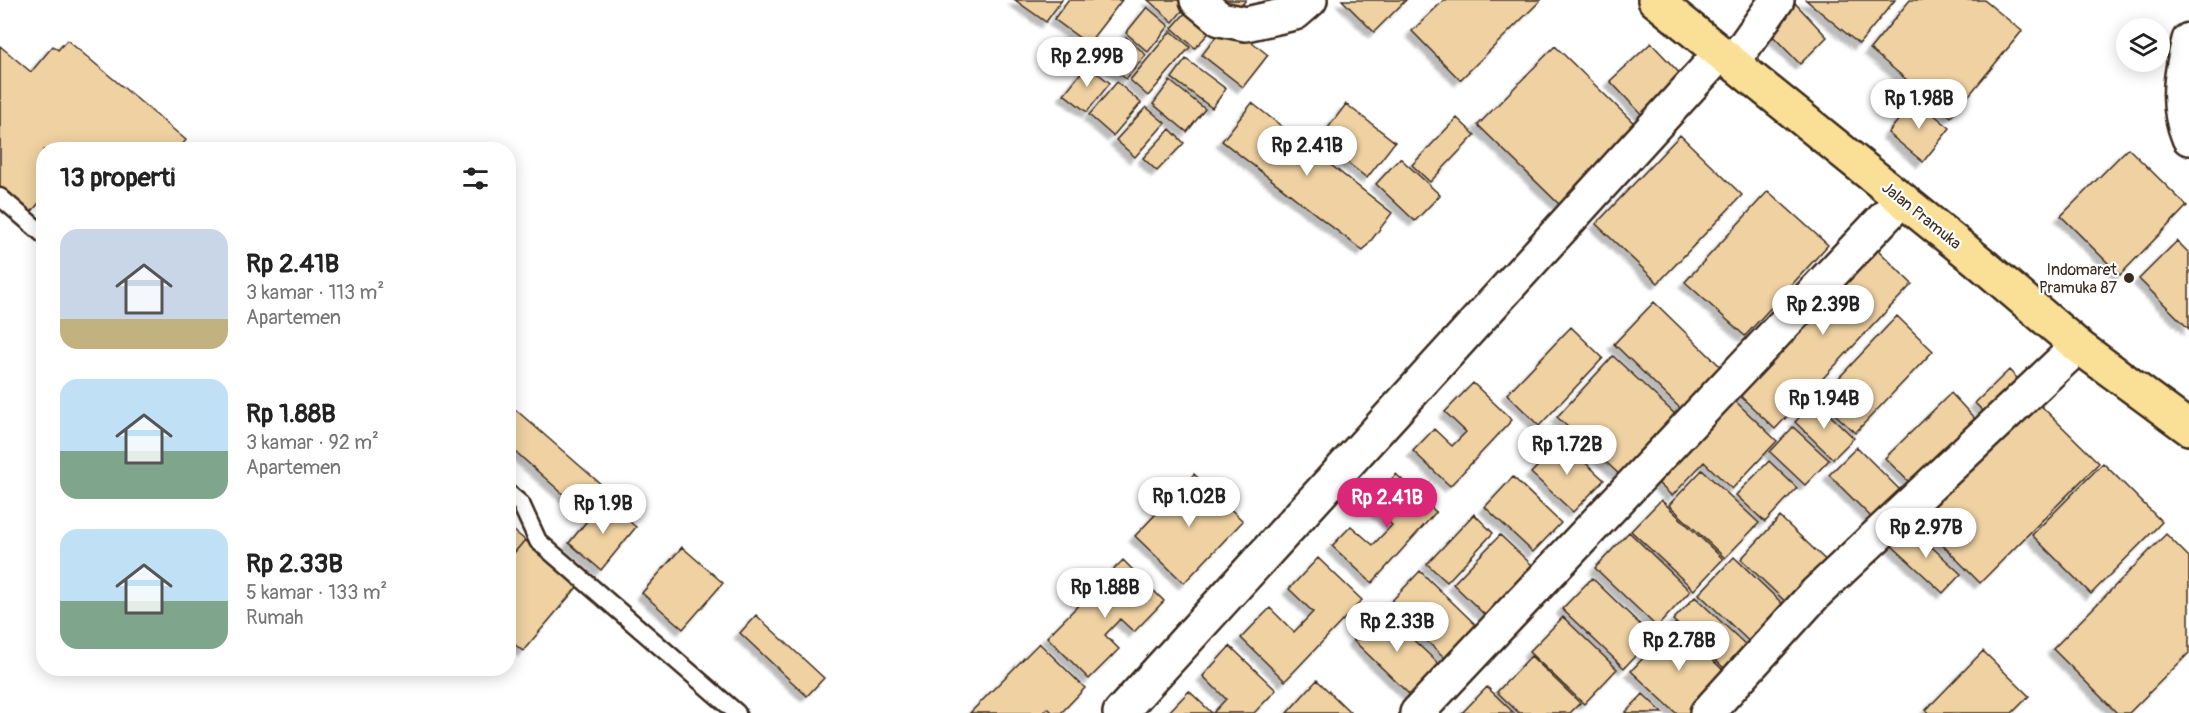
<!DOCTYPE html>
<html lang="id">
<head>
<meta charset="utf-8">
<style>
	body { margin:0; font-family:Pangolin,sans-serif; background:#f6f6f6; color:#222; height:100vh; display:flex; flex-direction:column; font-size:22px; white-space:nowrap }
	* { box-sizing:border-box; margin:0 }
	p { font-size:20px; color:#767676 }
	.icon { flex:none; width:33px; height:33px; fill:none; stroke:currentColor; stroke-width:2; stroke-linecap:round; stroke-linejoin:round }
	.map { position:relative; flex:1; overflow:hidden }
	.sheet { position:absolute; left:36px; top:142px; width:480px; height:534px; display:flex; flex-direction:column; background:#fff; border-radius:24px; box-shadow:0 3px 15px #0003 }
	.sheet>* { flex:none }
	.controls { position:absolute; left:2116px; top:18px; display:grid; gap:12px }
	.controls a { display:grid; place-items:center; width:54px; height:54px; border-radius:50%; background:#fff; box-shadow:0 3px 15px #0003; font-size:30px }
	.price { position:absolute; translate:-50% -51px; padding:0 14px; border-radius:21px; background:#fff; color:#222; font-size:20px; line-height:39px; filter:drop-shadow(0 2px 3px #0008) }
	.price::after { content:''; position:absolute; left:50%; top:36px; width:18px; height:14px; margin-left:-9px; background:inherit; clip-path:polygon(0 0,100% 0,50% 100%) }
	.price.on { background:#db2777; color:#fff }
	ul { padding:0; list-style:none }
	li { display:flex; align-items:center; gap:18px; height:150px; padding:0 24px }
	li span { display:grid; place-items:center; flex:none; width:168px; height:120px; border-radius:18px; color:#555 }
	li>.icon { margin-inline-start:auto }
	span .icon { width:72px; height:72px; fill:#fffc; stroke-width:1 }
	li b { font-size:26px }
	h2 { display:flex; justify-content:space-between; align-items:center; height:72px; padding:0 24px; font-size:26px }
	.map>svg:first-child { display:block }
</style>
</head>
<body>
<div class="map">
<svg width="2189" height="713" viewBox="0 0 2189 713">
	<defs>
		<filter id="shadow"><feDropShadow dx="-5.5" dy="5.5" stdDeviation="1.5" flood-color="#0004"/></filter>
	</defs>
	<rect width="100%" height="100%" fill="#fff"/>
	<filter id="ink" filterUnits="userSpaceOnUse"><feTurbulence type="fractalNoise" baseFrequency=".0167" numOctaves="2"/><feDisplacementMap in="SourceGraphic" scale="12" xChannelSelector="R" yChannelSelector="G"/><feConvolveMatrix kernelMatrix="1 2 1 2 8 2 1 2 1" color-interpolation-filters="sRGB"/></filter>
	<g filter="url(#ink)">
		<path fill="#efd1a2" stroke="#3b2a1e" stroke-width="1.5" filter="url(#shadow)" d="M1015,0H1062L1046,22Z
			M1068,0H1122L1088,44L1054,19Z
			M1148,0H1191L1173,22Z
			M1212,0H1246L1232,17Z
			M1342,0H1406L1374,32Z
			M1444,0H1541L1460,80L1412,31Z
			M1806,0H1895L1859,44Z
			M1910,0H1984L2022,31L1951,117L1870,49Z
			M1195,2L1218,23L1195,48L1172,28Z
			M1795,3L1827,37L1800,64L1767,30Z
			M1147,7L1169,26L1148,52L1126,33Z
			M1227,22L1268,55L1243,87L1202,55Z
			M1171,31L1190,47L1148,96L1130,80Z
			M1126,37L1146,55L1126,79L1105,62Z
			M67,40L186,140L178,150H44V197L28,216L0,192V46L31,72L53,46L58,50Z
			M1651,43L1687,81L1646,119L1610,81Z
			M1555,46L1640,129L1563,208L1478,125Z
			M1186,59L1226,89L1212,108L1172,78Z
			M1087,65L1110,83L1087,112L1064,94Z
			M1170,81L1205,109L1187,132L1153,104Z
			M1117,82L1141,103L1113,136L1089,115Z
			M1915,99L1950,128L1923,162L1888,133Z
			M1252,103L1392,213L1363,251L1222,141Z
			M1346,104L1395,142L1367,178L1319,140Z
			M1146,107L1165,123L1135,157L1116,140Z
			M1457,118L1475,135L1430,182L1412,165Z
			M1170,129L1184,143L1157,171L1143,158Z
			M1680,135L1742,195L1658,283L1596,224Z
			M2128,148L2187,206L2120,275L2061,216Z
			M1400,158L1440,195L1415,221L1376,184Z
			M1768,191L1828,245L1745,336L1685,282Z
			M2177,241L2189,253V329L2139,279Z
			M1871,243L1912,284L1775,429L1733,389Z
			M1654,302L1721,367L1681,409L1614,344Z
			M1897,316L1933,351L1855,433L1819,399Z
			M1571,327L1603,358L1539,426L1507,394Z
			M1613,356L1676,415L1620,475L1557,417Z
			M2009,370L2023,384L1989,417L1975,403Z
			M1473,383L1512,420L1450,486L1413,451L1434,429L1452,446L1466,432L1445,412Z
			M1951,393L1977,421L1912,485L1885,458Z
			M2030,395L2099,463L1980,583L1912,514Z
			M1733,399L1777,441L1732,489L1704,462L1672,496L1656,481Z
			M1815,401L1854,438L1833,459L1795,422Z
			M508,403L603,486L581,510L508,445Z
			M1793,427L1829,460L1805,485L1770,452Z
			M1562,441L1604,480L1573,512L1531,473Z
			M1857,447L1902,492L1874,520L1829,475Z
			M1769,461L1797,488L1765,522L1736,495Z
			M2103,463L2162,522L2091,594L2032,535Z
			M1702,470L1759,523L1725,558L1669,505Z
			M1194,474L1243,521L1184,583L1135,536Z
			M1396,474L1436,512L1372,583L1332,546L1351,526L1373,545L1392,525L1369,504Z
			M1513,477L1561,523L1533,552L1485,507Z
			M604,500L636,527L601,570L569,543Z
			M1661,500L1723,559L1694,590L1631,531Z
			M1474,514L1493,533L1447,582L1427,564Z
			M1780,517L1834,568L1794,610L1741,559Z
			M1908,525L1961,574L1943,593L1891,545Z
			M508,526L525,540L508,560Z
			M1629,532L1690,591L1657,627L1595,568Z
			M2166,534L2189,557V653L2129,713H2117L2053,649Z
			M1500,535L1532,565L1485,615L1453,584Z
			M525,540L578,586L523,651L508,639V560Z
			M682,547L723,583L683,629L642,593Z
			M1734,557L1793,614L1758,650L1699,594Z
			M1318,558L1362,600L1285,681L1241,638L1270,608L1294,632L1313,612L1289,589Z
			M1123,560L1164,601L1134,632L1120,619L1105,635L1119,649L1089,679L1047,637Z
			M1420,571L1476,625L1445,658L1388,605Z
			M1592,578L1653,637L1624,668L1562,609Z
			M1695,597L1748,647L1726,670L1673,620Z
			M1382,610L1440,665L1411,696L1353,640Z
			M756,615L824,678L807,696L740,633Z
			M1563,617L1617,669L1584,704L1529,652Z
			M1675,624L1727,674L1689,713H1676L1631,671Z
			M1039,643L1085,688L1061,713H1053L1048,708L1043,713H970Z
			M1230,646L1276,690L1254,713H1213L1226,699L1203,676Z
			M1983,651L2029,696L2012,713H1929L1926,710Z
			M1531,656L1580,703L1570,713H1519L1497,692Z
			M1317,680L1351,713H1287Z
			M1487,687L1514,713H1462Z
			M1189,691L1212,713H1168Z
			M1643,694L1663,713H1625Z"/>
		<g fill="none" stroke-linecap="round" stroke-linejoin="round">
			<defs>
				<path id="lane" d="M0,197L44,235
					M508,493L521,504L538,541L737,713"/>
				<path id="street" d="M1197,0L1220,19L1246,24L1295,13L1310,0
					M2189,40C2181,74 2175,104 2189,138
					M1733,62L1777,0
					M1120,713L1721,53
					M1417,713L1902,199
					M1707,713L1816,593L2078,346"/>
				<path id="primary" d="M1655,0L1977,260L2078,346L2189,428"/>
			</defs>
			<use href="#lane" stroke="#3b2a1e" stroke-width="21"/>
			<use href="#street" stroke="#3b2a1e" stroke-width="38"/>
			<use href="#primary" stroke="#3b2a1e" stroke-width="38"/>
			<use href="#lane" stroke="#fff" stroke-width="16"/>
			<use href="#street" stroke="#fff" stroke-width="33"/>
			<use href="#primary" stroke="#fadf96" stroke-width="33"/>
		</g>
	</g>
	<circle fill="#3b2a1e" stroke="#fff" stroke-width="2" cx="2129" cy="278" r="6"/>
	<g text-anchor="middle" stroke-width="4.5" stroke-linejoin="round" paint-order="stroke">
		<g font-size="16" fill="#3b2a1e" stroke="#fff">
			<text transform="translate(1922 215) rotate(39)" y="6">Jalan Pramuka</text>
		</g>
		<g font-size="16" fill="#3b2a1e" stroke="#fff" text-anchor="end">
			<text x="2117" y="275">Indomaret<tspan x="2117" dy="18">Pramuka 87</tspan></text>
		</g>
	</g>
</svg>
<div class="controls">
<a><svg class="icon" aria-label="layers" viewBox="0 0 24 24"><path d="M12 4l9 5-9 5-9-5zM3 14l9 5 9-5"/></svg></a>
</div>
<b class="price" style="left:1087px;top:88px">Rp 2.99B</b>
<b class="price" style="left:1919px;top:130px">Rp 1.98B</b>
<b class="price" style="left:1307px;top:177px">Rp 2.41B</b>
<b class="price" style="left:1823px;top:336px">Rp 2.39B</b>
<b class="price" style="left:1824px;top:430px">Rp 1.94B</b>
<b class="price" style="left:1567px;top:476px">Rp 1.72B</b>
<b class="price" style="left:1189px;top:528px">Rp 1.02B</b>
<b class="price on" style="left:1387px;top:529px">Rp 2.41B</b>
<b class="price" style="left:603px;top:535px">Rp 1.9B</b>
<b class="price" style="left:1926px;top:559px">Rp 2.97B</b>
<b class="price" style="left:1105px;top:619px">Rp 1.88B</b>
<b class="price" style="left:1397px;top:653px">Rp 2.33B</b>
<b class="price" style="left:1679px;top:672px">Rp 2.78B</b>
<section class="sheet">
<h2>13 properti<svg class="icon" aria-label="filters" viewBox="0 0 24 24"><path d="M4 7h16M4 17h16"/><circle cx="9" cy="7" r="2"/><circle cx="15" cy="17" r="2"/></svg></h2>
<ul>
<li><span style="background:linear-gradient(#c9d6e8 75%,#c2b280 0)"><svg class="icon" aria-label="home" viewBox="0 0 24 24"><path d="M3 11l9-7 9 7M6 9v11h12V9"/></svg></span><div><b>Rp 2.41B</b><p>3 kamar · 113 m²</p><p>Apartemen</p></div></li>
<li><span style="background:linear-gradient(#bfe0f5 60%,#7fa58c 0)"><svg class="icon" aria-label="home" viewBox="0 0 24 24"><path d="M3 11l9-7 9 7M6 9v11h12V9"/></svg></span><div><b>Rp 1.88B</b><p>3 kamar · 92 m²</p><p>Apartemen</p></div></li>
<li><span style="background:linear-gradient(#bfe0f5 60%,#7fa58c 0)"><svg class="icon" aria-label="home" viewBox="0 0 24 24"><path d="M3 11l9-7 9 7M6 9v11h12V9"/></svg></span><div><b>Rp 2.33B</b><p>5 kamar · 133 m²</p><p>Rumah</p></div></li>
</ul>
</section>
</div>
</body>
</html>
